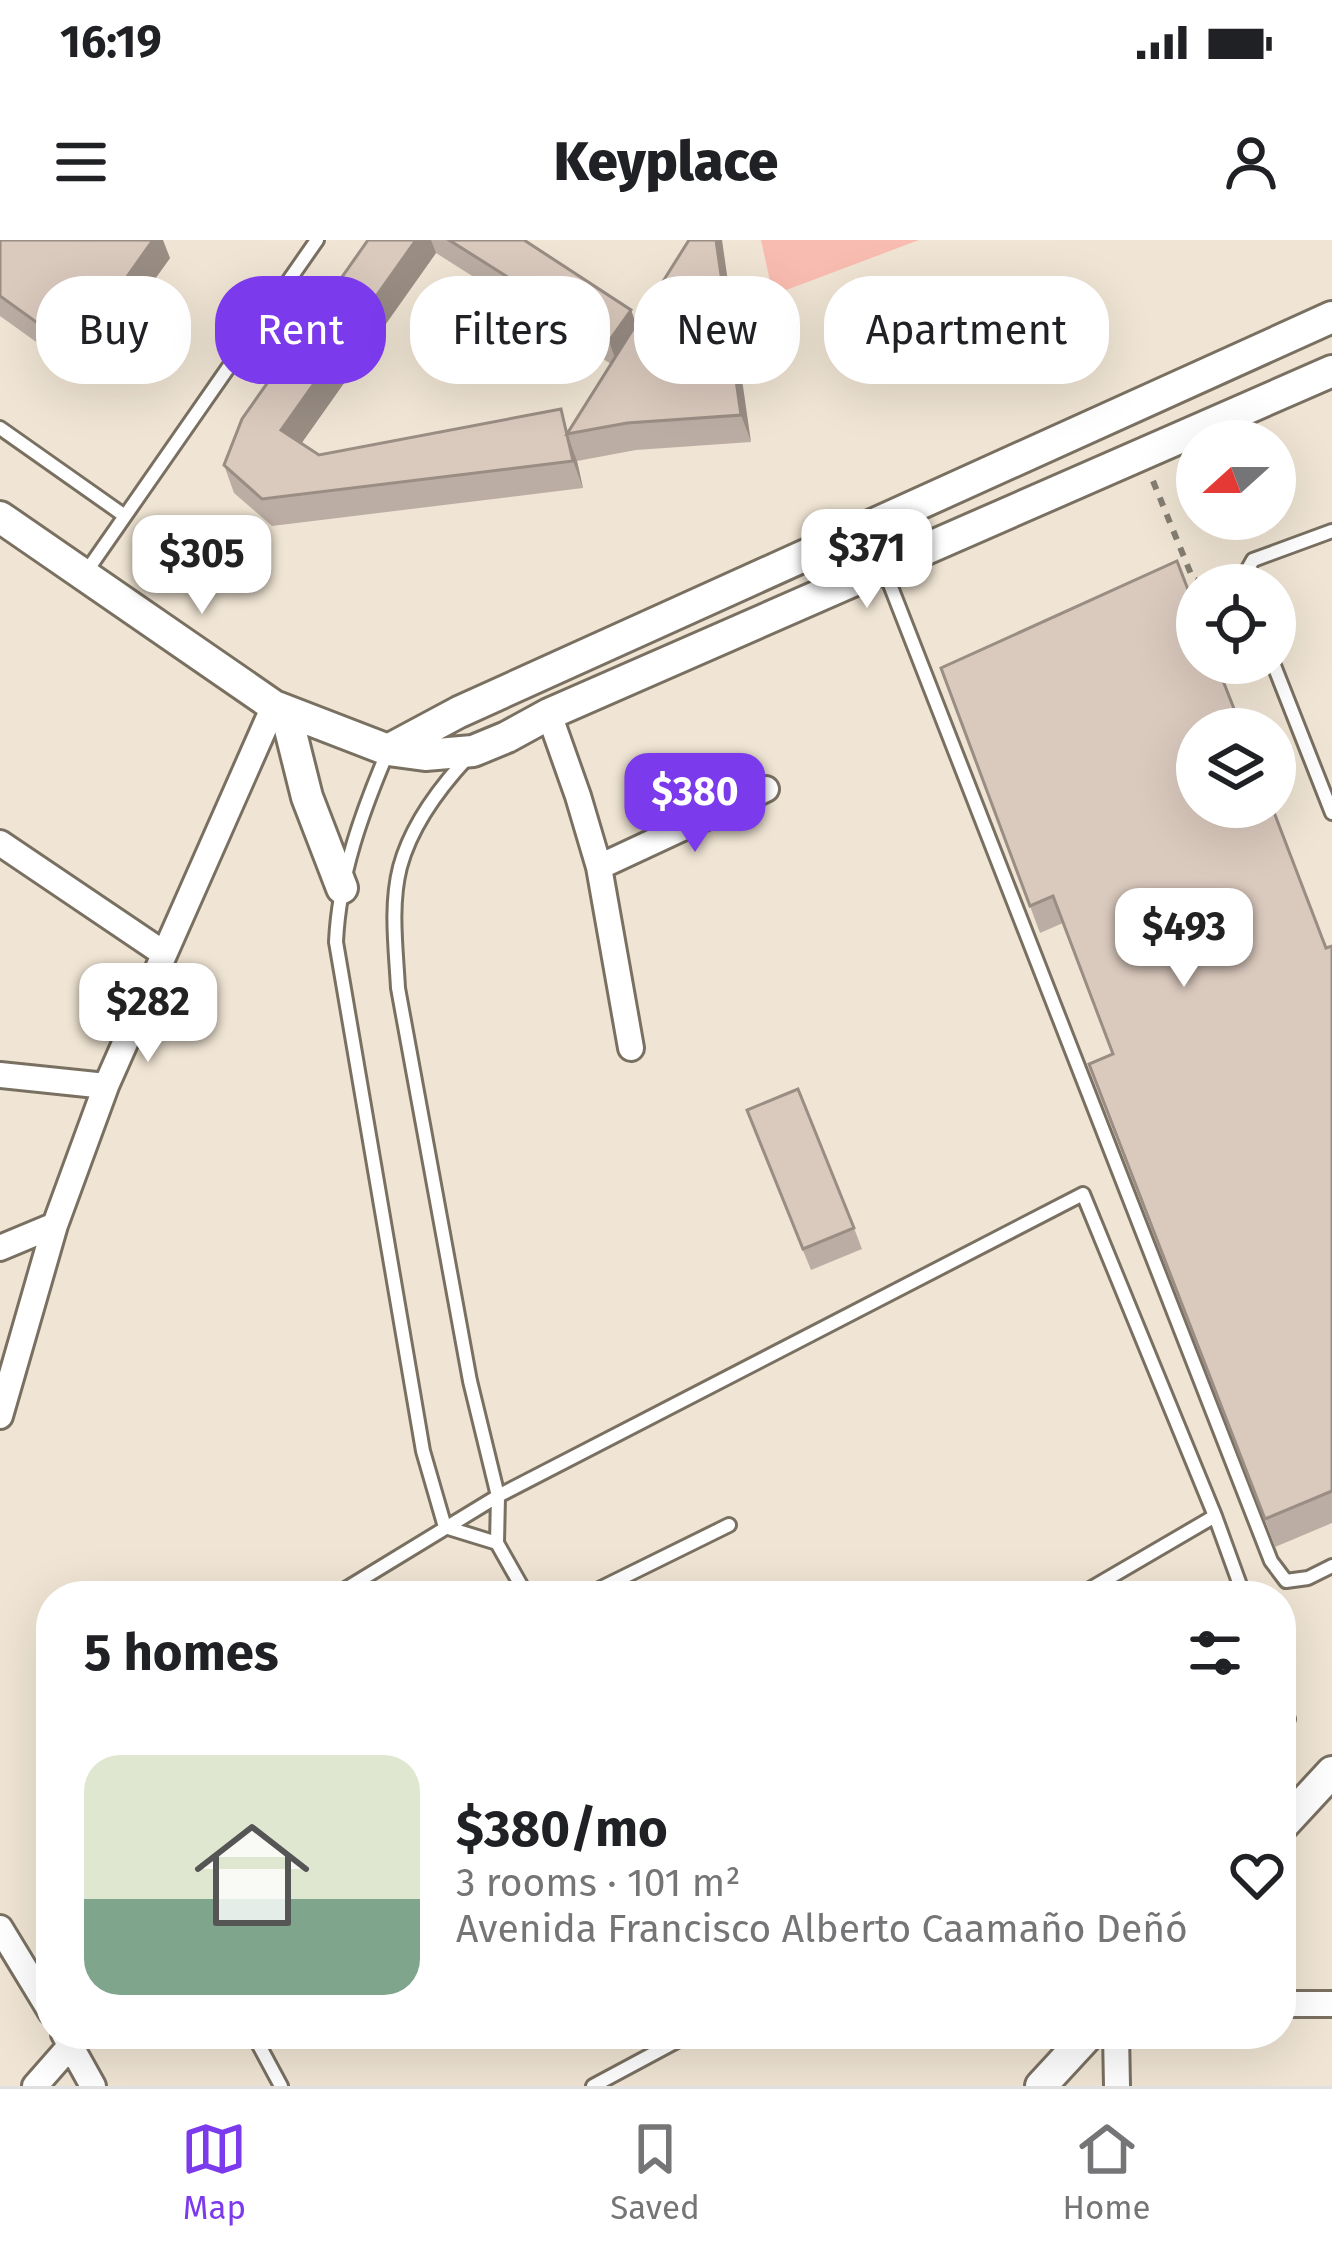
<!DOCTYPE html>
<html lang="en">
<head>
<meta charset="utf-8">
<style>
	body { margin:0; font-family:"Fira Sans",sans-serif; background:#f2f2f2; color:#202124; height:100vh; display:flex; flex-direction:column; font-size:45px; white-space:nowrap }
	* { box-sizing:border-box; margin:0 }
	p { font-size:39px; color:#757577 }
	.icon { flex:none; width:66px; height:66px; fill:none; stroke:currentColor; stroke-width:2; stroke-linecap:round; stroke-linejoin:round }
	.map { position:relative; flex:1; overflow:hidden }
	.panel { position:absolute; left:36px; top:1341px; width:1260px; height:468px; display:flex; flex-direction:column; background:#fff; border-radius:48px; box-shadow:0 12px 48px #0002 }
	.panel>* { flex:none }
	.banner { position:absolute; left:36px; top:36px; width:1260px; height:108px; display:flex; gap:24px }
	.needle { width:78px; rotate:249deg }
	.controls { position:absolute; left:1176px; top:180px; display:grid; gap:24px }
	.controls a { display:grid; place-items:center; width:120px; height:120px; border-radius:50%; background:#fff; box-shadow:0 12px 48px #0002; font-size:60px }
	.price { position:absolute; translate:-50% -102px; padding:0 27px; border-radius:24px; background:#fff; color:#222; font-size:39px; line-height:78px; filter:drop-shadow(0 3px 6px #0008) }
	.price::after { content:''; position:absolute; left:50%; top:72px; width:36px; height:27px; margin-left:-18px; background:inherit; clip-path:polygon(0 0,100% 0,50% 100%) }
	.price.on { background:#7c3aed; color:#fff }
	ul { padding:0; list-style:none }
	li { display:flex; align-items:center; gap:36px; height:300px; padding:0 48px }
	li+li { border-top:3px solid #e0e0e0 }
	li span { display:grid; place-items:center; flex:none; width:336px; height:240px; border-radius:36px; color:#555 }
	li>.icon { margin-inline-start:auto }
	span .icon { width:144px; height:144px; fill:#fffc; stroke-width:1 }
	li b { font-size:51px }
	h2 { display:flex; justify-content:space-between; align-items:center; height:144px; padding:0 48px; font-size:51px }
	.pill { padding:0 42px; border-radius:48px; background:#fff; box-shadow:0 12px 48px #0002; font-size:42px; line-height:108px }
	.pill.on { background:#7c3aed; color:#fff }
	.status { display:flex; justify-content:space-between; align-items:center; height:84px; padding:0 60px; background:#fff; direction:ltr }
	.status svg { height:33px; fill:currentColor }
	header { display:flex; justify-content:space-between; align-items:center; height:156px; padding:0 48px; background:#fff; font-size:54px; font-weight:800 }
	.tabs { display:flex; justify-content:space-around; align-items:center; height:168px; border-top:3px solid #e0e0e0; background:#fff; font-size:33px; color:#757577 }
	.tabs a { display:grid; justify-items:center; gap:6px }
	.tabs .on { color:#7c3aed }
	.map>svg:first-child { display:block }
</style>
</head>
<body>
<div class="status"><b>16:19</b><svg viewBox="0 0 49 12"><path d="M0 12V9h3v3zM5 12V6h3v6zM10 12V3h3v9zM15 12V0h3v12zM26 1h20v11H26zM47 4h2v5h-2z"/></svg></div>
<header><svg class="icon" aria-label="menu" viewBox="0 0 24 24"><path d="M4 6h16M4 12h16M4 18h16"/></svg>Keyplace<svg class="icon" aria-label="person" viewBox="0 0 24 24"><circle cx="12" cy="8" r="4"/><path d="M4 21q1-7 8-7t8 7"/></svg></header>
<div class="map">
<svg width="1332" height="1846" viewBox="0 0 1332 1846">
	<rect width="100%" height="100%" fill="#f0e5d4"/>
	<path fill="#f9bcb0" d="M761,0H919L773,55Z"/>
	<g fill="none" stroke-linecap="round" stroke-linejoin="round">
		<defs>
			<path id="service" d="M0,188L125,276
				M884,329L1271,1321L1286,1341L1308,1338L1332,1326
				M84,335L317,0
				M1244,345L1245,334L1253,320L1332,291
				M1273,423L1332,573
				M388,511C362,572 339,635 336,702L423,1211L445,1287L497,1303
				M468,517C440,547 411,586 400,627C390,666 396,709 398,748L470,1141L498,1256L497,1303L527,1356
				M334,1356L498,1256L1083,954L1215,1276L1244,1356
				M585,1356L729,1285
				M1078,1356L1215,1276
				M1281,1458L1288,1479L1281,1483
				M253,1794L281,1846
				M593,1846L690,1794"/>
			<path id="minor" d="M549,474L578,556L599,627L631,808
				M0,603L163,713
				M599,627L766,549
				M0,835L106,846
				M0,1008L55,985
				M0,1176L55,985L106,846L274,466
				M0,1688L51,1772
				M1281,1764H1332
				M64,1794L93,1846
				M1116,1794L1117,1846
				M35,1846L71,1805"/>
			<path id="tertiary" d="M0,277L274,466L388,510L425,515L473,511L507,497L549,474L1332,131
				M286,473L307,557L342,648
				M388,510L459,472L1332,77
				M1281,1587L1332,1532
				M1041,1846L1089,1794"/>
		</defs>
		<use href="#service" stroke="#797061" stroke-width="18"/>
		<use href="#minor" stroke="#797061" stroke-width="30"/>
		<use href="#tertiary" stroke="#797061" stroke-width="36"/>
		<path stroke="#857e72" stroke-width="6" stroke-dasharray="9 9" stroke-linecap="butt" d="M1153,241L1193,339L1209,345"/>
		<use href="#service" stroke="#fff" stroke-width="12"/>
		<use href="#minor" stroke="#fff" stroke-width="24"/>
		<use href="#tertiary" stroke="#fff" stroke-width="30"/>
	</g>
	<path fill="#bbada3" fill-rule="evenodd" d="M0,0L170,18L85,137L0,76Z
		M368,0H524L631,70L636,84L684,7L751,202L636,210L577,221L583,248L272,286L234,253L224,225ZM436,13L611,124L569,191L319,215L301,204Z
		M941,428L1326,708L1332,706V1283L1275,1307L1089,824L1113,814L1063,683L1040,693Z
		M754,891L854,988L862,1009L811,1030Z"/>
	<path fill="#998d84" d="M153,0H163L170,18L85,137L75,110Z
		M416,0H431L436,13L291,218L281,190Z
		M716,0H722L751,202L741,175Z
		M631,70L641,98L619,129L609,101Z
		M567,194L577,221L583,248L573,221Z"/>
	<path fill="#dac9bd" stroke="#998d84" stroke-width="3" d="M0,0H153L75,110L0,56Z
		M368,0H416L281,190L319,215L561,169L573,221L262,259L224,225L242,179Z
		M449,0H524L631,70L609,101Z
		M689,0H716L741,175L627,183L567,194Z
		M1177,321L1197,373V423H1216L1242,489H1197V567H1272L1326,708L1332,706V1251L1265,1279L1089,824L1113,814L1053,656L1030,666L941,428Z
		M798,849L854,988L803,1009L747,870Z"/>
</svg>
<div class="controls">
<a><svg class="needle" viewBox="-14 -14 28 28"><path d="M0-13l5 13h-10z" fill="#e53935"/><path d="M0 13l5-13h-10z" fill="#757577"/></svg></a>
<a><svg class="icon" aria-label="locate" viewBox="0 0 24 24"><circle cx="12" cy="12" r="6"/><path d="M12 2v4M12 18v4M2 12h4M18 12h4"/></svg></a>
<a><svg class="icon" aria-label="layers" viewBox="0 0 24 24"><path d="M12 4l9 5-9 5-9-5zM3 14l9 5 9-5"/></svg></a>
</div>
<b class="price" style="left:867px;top:371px">$371</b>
<b class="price" style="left:202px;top:377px">$305</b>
<b class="price on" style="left:695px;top:615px">$380</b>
<b class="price" style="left:1184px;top:750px">$493</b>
<b class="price" style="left:148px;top:825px">$282</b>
<div class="banner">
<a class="pill">Buy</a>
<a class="pill on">Rent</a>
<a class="pill">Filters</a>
<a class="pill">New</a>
<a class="pill">Apartment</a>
</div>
<section class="panel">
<h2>5 homes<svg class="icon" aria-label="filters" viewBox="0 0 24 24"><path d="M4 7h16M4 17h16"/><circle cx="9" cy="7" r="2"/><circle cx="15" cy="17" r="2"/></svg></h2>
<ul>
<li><span style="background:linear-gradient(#dfe7d0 60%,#7fa58c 0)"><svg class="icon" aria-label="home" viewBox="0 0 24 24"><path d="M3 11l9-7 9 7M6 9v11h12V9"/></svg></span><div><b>$380/mo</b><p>3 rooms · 101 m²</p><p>Avenida Francisco Alberto Caamaño Deñó</p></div><svg class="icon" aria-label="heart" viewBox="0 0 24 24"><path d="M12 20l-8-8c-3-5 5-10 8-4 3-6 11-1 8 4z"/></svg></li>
</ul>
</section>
</div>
<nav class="tabs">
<a class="on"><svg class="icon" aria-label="map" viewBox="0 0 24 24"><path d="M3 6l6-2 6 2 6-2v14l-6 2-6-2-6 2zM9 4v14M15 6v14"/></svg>Map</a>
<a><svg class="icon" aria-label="saved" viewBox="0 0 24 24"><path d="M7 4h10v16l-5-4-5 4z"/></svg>Saved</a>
<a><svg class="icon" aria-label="home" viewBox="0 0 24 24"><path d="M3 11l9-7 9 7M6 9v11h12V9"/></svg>Home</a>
</nav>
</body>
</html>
